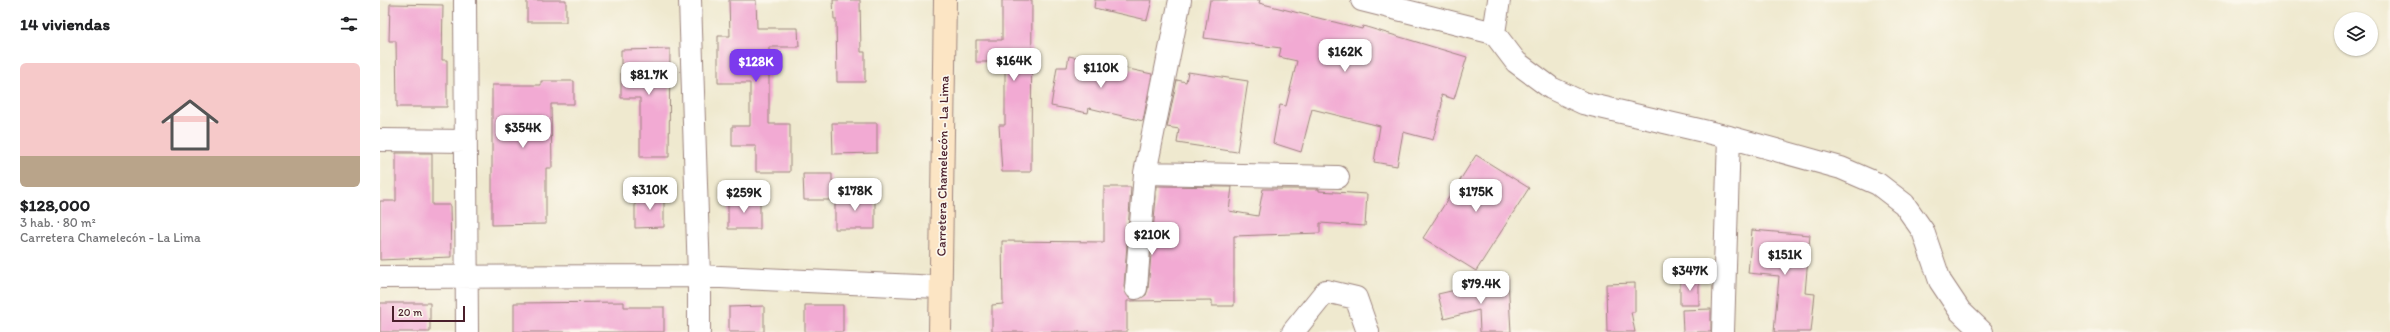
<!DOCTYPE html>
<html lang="es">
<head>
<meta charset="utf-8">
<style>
	body { margin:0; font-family:Itim,sans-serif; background:#f2f2f2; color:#202124; height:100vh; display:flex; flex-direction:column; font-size:15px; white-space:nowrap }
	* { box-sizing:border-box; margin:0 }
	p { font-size:13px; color:#757577 }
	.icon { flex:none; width:22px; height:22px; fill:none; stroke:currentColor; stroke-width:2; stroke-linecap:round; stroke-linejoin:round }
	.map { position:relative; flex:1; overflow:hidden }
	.sheet { display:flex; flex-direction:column; background:#fff; width:380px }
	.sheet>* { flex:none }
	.controls { position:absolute; left:1954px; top:12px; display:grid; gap:8px }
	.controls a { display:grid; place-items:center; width:44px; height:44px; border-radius:50%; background:#fff; box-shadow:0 1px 3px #0004; font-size:20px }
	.scale { position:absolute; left:12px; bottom:10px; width:73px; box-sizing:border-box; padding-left:4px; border:2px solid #4a1f2b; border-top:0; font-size:11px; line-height:14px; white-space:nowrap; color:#4a1f2b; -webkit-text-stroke:3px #fbf7ec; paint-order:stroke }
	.price { position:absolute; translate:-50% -34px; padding:0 9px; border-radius:8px; background:#fff; color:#222; font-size:13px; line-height:26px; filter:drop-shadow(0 1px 2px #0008) }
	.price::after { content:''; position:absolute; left:50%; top:24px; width:12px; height:9px; margin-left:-6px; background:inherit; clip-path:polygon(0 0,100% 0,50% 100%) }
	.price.active { background:#7c3aed; color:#fff }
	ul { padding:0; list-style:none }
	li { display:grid; align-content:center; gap:8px; height:212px; padding:0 20px }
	li span { display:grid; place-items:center; height:124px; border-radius:6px; color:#555 }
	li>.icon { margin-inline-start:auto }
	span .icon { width:72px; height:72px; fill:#fffc; stroke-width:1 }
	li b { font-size:17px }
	h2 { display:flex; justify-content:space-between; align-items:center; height:48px; padding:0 20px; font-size:17px }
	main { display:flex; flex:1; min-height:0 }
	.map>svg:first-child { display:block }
</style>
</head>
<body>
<main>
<section class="sheet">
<h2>14 viviendas<svg class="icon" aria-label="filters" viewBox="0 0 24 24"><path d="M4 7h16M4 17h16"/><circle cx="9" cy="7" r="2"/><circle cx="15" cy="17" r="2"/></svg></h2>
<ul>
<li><span style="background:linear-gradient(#f6c9c9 75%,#b9a48a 0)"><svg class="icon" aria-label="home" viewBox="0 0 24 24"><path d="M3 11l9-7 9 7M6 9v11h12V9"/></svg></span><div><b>$128,000</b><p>3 hab. · 80 m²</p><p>Carretera Chamelecón - La Lima</p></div></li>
</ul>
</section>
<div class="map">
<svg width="2010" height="332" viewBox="0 0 2010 332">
	<rect width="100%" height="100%" fill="#fbf7ec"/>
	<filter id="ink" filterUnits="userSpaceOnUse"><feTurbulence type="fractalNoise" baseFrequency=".025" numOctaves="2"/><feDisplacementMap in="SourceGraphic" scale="8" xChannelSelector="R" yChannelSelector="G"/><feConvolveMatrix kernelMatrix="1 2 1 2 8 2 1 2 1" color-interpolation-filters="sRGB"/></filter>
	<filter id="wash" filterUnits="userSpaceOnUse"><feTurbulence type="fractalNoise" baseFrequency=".012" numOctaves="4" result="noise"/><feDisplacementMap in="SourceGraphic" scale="16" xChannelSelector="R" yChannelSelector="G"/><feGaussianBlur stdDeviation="0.9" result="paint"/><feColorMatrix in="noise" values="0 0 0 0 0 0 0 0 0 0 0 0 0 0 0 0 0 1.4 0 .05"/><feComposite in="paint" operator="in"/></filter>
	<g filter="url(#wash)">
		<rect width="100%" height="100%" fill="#efe9cf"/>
		<g id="blocks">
			<path fill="#f2aad3" d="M147,0H186V22H147Z
				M349,0H376L377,28H418L419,47H389V124H410V172H376V146H352V126H370V83H338V36H350Z
				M453,0H480L481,52H485V82H457L456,19H454Z
				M622,0H652L651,172H622L619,125H625V62H596V40H622Z
				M715,0H772L767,20L714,8Z
				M830,0H880L879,3L982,29L983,26L1087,57L1074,99L1061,95L1062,104L1053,140L1023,132L1017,166L994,162L1000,126L932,109L921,152L893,143L900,105L906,106L917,61L899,57L901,48L824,38Z
				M10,4L63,5L62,60H67V107H17L16,41H9Z
				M290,49L289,157H260V98H241V50Z
				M689,56L772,74L763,121L709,108L708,113L671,106L677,67H687Z
				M808,72L868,81L857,152L797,143L799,129L787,127L797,80L806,82Z
				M161,81H194V104H171L172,168H166V224L112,225V85H161Z
				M452,123H497V153L453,154Z
				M16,153H52V205H70L71,257L0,260V201H16Z
				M1096,155L1149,188L1096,271L1043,238Z
				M423,174H452V200H424Z
				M777,186L852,187L849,211L878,216L883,189H939V191L987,194L985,226L940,223V233L854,236V306H832V300L747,301V332H612V305L623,304L622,241L724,242V187H751L744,287L749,298L755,300L766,295L768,289Z
				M284,194V227L255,228V195Z
				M455,196H495V229H455Z
				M380,198V229H348V199Z
				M1372,230L1430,235L1425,293L1435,294L1431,332H1394L1399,276L1368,273Z
				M1128,278L1131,332H1100L1099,310L1064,319L1058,294Z
				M1300,280H1319V305H1300Z
				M1255,283V312H1251L1255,332H1227L1226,284Z
				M244,302V307H284V332H134V303Z
				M0,303H50V332H0Z
				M425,305H463V332H425Z
				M384,306V332H349V307Z
				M1331,309V332H1303L1302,310Z"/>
		</g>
	</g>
	<g filter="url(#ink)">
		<use href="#blocks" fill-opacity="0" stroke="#9c847d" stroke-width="1"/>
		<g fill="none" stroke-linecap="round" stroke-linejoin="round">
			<defs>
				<path id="street" d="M85,0L87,332
					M310,0L319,276V332
					M982,0L1114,33L1136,62L1171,88L1203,103L1349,137L1461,168L1498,184L1524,204L1543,231L1560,281L1580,311L1602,332
					M1114,33L1119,0
					M0,140L86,141
					M765,173L958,177
					M0,277L319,276L559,287
					M756,288L765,173L800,0
					M913,332L946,291L976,298L988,332
					M1343,332L1349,137"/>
				<path id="secondary" d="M560,332L565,0"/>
			</defs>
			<use href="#street" stroke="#9c847d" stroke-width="24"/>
			<use href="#secondary" stroke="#9c847d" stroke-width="24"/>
			<use href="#street" stroke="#fff" stroke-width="22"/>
			<use href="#secondary" stroke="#fce5c4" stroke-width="22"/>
		</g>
	</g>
	<g text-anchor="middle" stroke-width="3.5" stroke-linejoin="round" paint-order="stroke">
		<g font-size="13" fill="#4a1f2b" stroke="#fbf7ec">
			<text transform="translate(562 166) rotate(-89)" y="5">Carretera Chamelecón - La Lima</text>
		</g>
	</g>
</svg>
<div class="controls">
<a><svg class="icon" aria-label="layers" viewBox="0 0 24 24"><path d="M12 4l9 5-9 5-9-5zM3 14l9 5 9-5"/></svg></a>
</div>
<div class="scale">20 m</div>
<b class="price" style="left:965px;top:73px">$162K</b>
<b class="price" style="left:634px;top:82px">$164K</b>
<b class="price active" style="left:376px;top:83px">$128K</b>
<b class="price" style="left:721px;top:89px">$110K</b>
<b class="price" style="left:269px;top:96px">$81.7K</b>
<b class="price" style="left:143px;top:149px">$354K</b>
<b class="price" style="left:270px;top:211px">$310K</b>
<b class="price" style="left:475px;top:212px">$178K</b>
<b class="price" style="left:1096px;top:213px">$175K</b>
<b class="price" style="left:364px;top:214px">$259K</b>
<b class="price" style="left:772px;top:256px">$210K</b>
<b class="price" style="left:1405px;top:276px">$151K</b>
<b class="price" style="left:1310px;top:292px">$347K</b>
<b class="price" style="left:1101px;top:305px">$79.4K</b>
</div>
</main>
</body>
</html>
